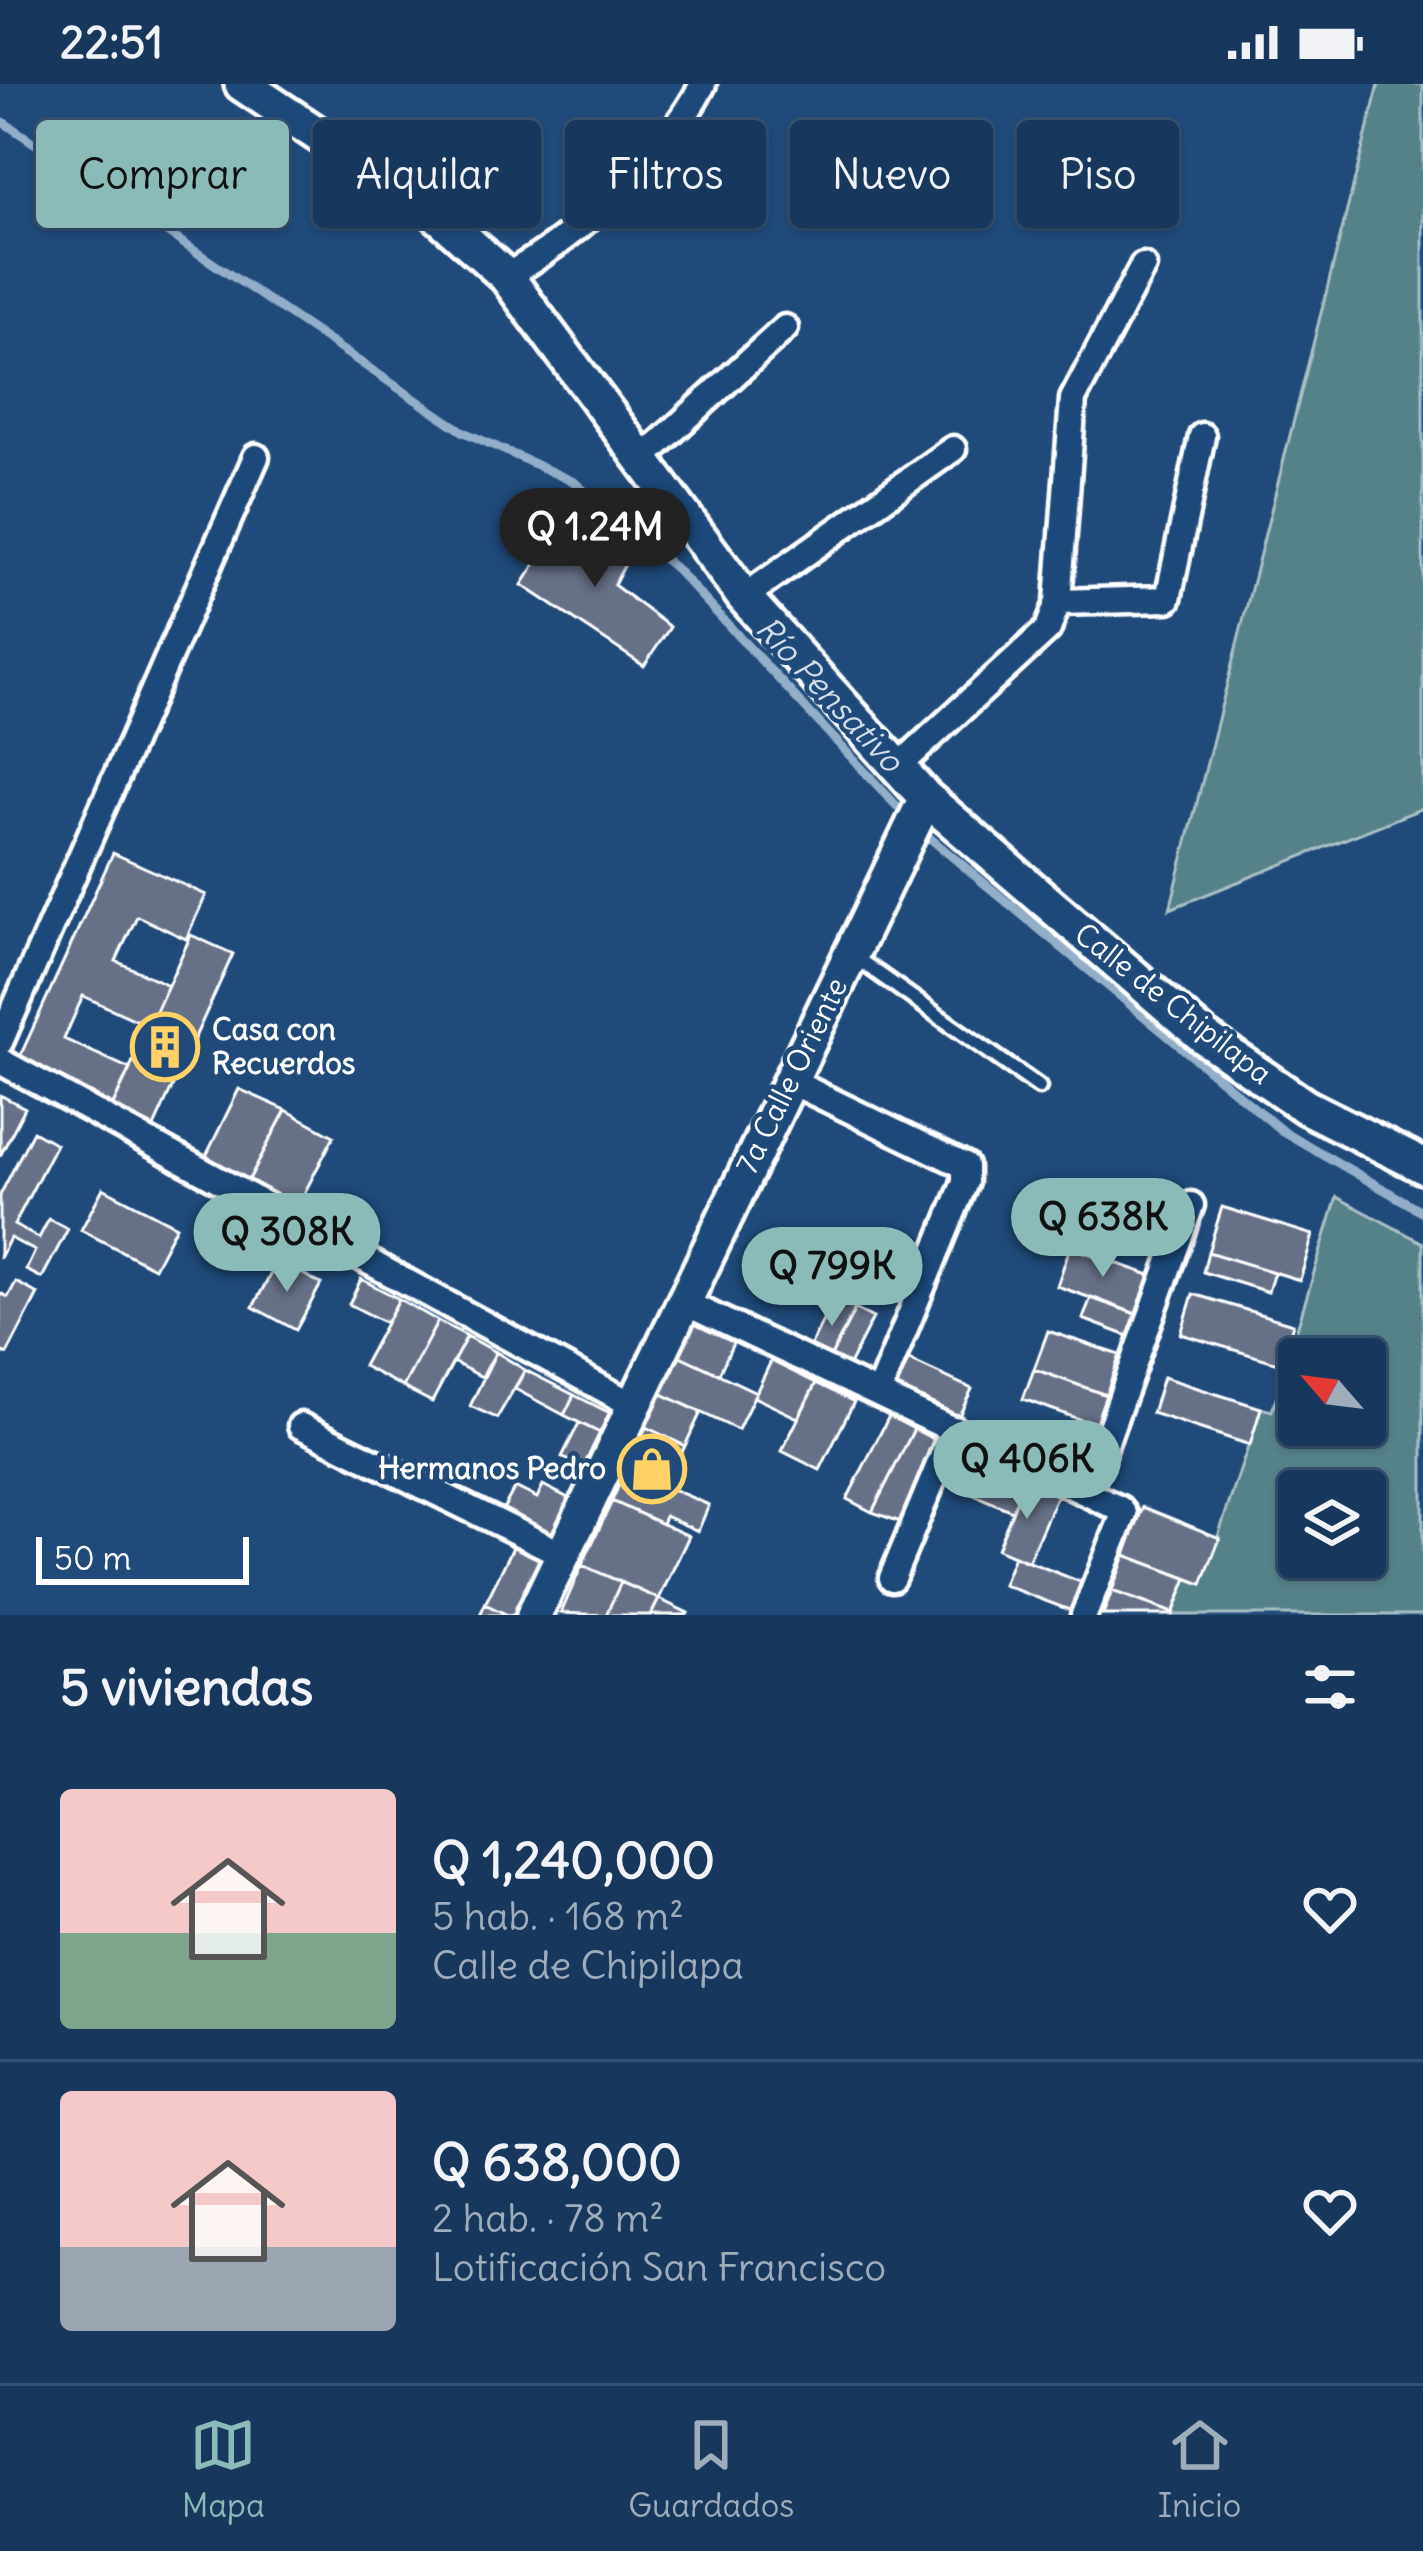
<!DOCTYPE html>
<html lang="es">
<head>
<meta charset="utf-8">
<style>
	body { margin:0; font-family:Delius,sans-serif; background:#244365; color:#f1f3f6; height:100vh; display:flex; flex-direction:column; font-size:45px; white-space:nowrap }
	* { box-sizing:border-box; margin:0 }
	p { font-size:39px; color:#9eacbb }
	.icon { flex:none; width:66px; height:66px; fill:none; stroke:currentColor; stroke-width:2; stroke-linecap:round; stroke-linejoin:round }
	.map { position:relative; height:1531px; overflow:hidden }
	.side { display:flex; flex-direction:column; background:#17385c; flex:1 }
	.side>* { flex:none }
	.hud { position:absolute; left:36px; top:36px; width:1353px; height:108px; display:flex; gap:24px }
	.needle { width:78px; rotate:298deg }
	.fabs { position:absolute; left:1278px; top:1254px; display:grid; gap:24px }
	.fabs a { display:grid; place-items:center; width:108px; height:108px; border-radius:12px; background:#17385c; box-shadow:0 3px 9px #0004,0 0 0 3px #365272; font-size:60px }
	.scale { position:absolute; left:36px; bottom:30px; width:213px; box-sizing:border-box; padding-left:12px; border:6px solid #fff; border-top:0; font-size:33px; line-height:42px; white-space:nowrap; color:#fff; -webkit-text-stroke:9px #1f4a7a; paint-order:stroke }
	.price { position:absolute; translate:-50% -102px; padding:0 27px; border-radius:42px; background:#8bbbb9; color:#111; font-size:39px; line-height:78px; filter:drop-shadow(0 3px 6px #0008) }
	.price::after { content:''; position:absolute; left:50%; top:72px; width:36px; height:27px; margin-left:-18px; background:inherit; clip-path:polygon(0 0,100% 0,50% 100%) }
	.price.selected { background:#222; color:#fff }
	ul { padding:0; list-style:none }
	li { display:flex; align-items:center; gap:36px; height:300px; padding:0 60px }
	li+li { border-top:3px solid #365272 }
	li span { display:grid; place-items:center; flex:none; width:336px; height:240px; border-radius:12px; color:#555 }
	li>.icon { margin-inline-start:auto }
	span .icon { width:144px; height:144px; fill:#fffc; stroke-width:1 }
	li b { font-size:51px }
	h2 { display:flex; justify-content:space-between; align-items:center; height:144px; padding:0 60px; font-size:51px }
	.pill { padding:0 42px; border-radius:12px; background:#17385c; box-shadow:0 3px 9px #0004,0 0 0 3px #365272; font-size:42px; line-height:108px }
	.pill.selected { background:#8bbbb9; color:#111 }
	.status { display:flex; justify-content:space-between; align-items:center; height:84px; padding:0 60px; background:#17385c; direction:ltr }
	.status svg { height:33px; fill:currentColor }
	.tabs { display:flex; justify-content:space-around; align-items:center; height:168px; border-top:3px solid #365272; background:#17385c; font-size:33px; color:#9eacbb }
	.tabs a { display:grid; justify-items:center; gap:6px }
	.tabs .selected { color:#8bbbb9 }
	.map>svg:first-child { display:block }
</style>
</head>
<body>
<div class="status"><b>22:51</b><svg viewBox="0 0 49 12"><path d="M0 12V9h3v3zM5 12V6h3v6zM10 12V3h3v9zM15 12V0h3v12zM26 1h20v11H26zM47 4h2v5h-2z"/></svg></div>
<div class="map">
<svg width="1423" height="1531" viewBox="0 0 1423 1531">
	<rect width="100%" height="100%" fill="#1f4a7a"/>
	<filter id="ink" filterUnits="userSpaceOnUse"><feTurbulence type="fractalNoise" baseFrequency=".00833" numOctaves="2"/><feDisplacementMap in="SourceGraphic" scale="24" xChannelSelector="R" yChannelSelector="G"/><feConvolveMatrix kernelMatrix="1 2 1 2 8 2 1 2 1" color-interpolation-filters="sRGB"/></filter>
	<g filter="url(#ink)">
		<path fill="#558189" stroke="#aac0c4" stroke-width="3" fill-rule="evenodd" d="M1379,0H1423V724L1170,825Z
			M1337,1113L1423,1159V1531H1173L1187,1494L1202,1500L1261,1324L1272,1327ZM1299,1275H1365V1341H1299ZM1299,1407H1365V1473H1299Z"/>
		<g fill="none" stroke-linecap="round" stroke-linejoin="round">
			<path stroke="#92aec9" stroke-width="9" d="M0,36L464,348L574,398L676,485L907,733
				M919,745L1281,1046L1423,1128"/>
		</g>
		<path fill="#666f87" stroke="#fff" stroke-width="3" d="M580,430L631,469L614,501L670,543L644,582L522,501L550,457L557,461Z
			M113,769L206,811L186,855L137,832L116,877L168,901L149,942L83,912L64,955L130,985L112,1023L17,979Z
			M191,851L233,870L154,1043L112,1023Z
			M239,1005L286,1026L246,1101L203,1078Z
			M0,1011L25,1024L0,1072Z
			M286,1026L334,1052L295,1127L246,1101Z
			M33,1047L56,1060L14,1141L39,1154L49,1135L68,1145L42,1194L26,1186L35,1167L10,1154L0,1174V1111Z
			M103,1104L176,1142L154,1184L81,1146Z
			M1222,1123L1313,1151L1300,1196L1208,1168Z
			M1070,1163L1150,1191L1136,1230L1057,1202Z
			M1208,1168L1274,1188L1268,1208L1203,1188Z
			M278,1176L321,1200L296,1246L253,1223Z
			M361,1195L399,1215L386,1239L349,1220Z
			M16,1198L38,1210L7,1270L0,1267V1209L8,1213Z
			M1193,1210L1293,1240L1281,1280L1181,1250Z
			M1091,1213L1136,1230L1128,1252L1083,1235Z
			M834,1214L855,1225L829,1276L809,1265Z
			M399,1215L438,1237L403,1303L363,1282Z
			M855,1225L873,1234L847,1285L829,1276Z
			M694,1235L735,1255L719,1290L678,1271Z
			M438,1237L467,1252L432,1318L403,1303Z
			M1048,1247L1120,1271L1106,1311L1034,1285Z
			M467,1252L496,1268L482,1293L453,1278Z
			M496,1268L525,1286L497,1334L470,1322Z
			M678,1271L756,1308L738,1346L660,1309Z
			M905,1274L972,1305L959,1332L892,1301Z
			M771,1277L816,1299L798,1334L754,1313Z
			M1034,1285L1106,1311L1095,1341L1023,1315Z
			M525,1286L574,1311L564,1331L515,1305Z
			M1163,1293L1261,1324L1250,1361L1152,1329Z
			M816,1299L854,1318L820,1386L782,1367Z
			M660,1309L701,1328L685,1362L646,1343Z
			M574,1311L612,1330L602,1350L564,1331Z
			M889,1332L914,1345L872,1428L847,1415Z
			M579,1339L602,1350L584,1385L562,1373Z
			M646,1343L685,1362L674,1384L635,1367Z
			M914,1345L939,1358L906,1440L872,1428Z
			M635,1367L678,1386L670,1404L626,1385Z
			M954,1367L1025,1397L1012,1427L941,1397Z
			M626,1385L709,1421L698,1447L665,1432L662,1440L612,1417Z
			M1025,1397L1057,1411L1028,1478L997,1465Z
			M543,1401L570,1415L551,1452L502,1427L515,1403L537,1414Z
			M612,1417L689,1452L659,1515L582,1481Z
			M1143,1423L1220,1454L1202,1500L1125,1471Z
			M514,1461L542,1474L514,1531H508L485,1520Z
			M1125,1471L1187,1494L1173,1529L1112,1507Z
			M1014,1472L1091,1502L1080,1530L1003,1501Z
			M582,1481L621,1498L606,1531L561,1529Z
			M621,1498L659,1515L651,1531H606Z
			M1112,1507L1173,1529V1531H1103Z
			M659,1515L688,1529L687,1531H651Z
			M485,1520L508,1531H480Z"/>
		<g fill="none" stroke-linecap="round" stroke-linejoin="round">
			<defs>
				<path id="service" d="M852,871L1039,1003"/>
				<path id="minor" d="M506,192C576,154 667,71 703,0
					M642,375L785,244
					M744,513L953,365
					M1058,518L1168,515L1202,352
					M898,683L1048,545L1058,518L1073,315L1143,182
					M0,958L256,373
					M0,977L633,1321
					M790,997L965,1082V1098L878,1310
					M683,1218L1120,1425L1124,1430L1084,1531
					M301,1342L562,1470
					M1088,1407L1191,1121
					M892,1494L954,1345"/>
				<path id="secondary" d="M242,0L432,126L506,192L744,513L926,714L1204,953L1306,1023L1423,1082
					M534,1531L926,714"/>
			</defs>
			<use href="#service" stroke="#fff" stroke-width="21"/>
			<use href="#minor" stroke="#fff" stroke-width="33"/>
			<use href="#secondary" stroke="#fff" stroke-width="42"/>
			<use href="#service" stroke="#1f4a7a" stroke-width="12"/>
			<use href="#minor" stroke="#1f4a7a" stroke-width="24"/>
			<use href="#secondary" stroke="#1f4a7a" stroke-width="33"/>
		</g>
	</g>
	<defs>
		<symbol id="building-ring" viewBox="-11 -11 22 22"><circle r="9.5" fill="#1f4a7a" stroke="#ffd166" stroke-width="1.5"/><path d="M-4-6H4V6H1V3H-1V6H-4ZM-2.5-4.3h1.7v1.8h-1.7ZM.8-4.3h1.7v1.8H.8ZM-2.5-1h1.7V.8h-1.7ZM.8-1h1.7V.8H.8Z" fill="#ffd166"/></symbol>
		<symbol id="shop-ring" viewBox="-11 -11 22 22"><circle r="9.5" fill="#1f4a7a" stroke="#ffd166" stroke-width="1.5"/><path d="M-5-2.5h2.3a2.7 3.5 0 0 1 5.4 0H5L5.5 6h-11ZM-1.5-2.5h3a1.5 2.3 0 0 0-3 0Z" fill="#ffd166"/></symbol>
	</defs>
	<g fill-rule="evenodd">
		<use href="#building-ring" x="127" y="925" width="76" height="76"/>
		<use href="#shop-ring" x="614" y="1347" width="76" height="76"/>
	</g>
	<g text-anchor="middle" stroke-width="9" stroke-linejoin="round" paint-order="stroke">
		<g font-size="30" fill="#fff" stroke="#1f4a7a">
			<text transform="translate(1173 920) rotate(38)" y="10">Calle de Chipilapa</text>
			<text transform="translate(792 992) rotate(-64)" y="10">7a Calle Oriente</text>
		</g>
		<g font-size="30" font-weight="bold" fill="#fff" stroke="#1f4a7a" text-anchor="start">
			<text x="212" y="956">Casa con<tspan x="212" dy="34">Recuerdos</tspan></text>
			<text x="606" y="1395" text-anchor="end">Hermanos Pedro</text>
		</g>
		<g font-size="33" font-style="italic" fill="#d2dde8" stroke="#1f4a7a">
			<text transform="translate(830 610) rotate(47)" y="12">Río Pensativo</text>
		</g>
	</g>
</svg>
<div class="fabs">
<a><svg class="needle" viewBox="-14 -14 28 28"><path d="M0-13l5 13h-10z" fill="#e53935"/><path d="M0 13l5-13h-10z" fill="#9eacbb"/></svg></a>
<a><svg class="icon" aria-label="layers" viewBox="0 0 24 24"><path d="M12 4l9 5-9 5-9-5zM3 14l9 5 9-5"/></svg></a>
</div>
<div class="scale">50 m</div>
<b class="price selected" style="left:595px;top:506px">Q 1.24M</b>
<b class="price" style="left:1103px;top:1196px">Q 638K</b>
<b class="price" style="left:287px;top:1211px">Q 308K</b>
<b class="price" style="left:832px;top:1245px">Q 799K</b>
<b class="price" style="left:1027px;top:1438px">Q 406K</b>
<div class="hud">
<a class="pill selected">Comprar</a>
<a class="pill">Alquilar</a>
<a class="pill">Filtros</a>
<a class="pill">Nuevo</a>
<a class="pill">Piso</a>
</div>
</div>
<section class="side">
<h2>5 viviendas<svg class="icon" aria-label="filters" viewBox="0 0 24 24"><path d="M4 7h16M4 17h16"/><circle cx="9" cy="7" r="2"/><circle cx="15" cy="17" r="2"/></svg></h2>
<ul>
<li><span style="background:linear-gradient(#f6c9c9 60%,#7fa58c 0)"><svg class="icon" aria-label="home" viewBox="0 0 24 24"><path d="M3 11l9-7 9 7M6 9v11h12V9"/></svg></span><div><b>Q 1,240,000</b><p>5 hab. · 168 m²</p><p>Calle de Chipilapa</p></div><svg class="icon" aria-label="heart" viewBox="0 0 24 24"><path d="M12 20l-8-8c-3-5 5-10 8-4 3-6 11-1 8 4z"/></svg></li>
<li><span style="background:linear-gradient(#f6c9c9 65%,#9aa5b1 0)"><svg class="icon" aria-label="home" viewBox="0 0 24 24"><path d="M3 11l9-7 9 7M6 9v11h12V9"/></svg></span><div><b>Q 638,000</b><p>2 hab. · 78 m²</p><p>Lotificación San Francisco</p></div><svg class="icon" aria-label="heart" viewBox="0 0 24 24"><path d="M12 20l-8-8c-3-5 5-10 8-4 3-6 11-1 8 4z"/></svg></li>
</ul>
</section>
<nav class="tabs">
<a class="selected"><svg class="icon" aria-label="map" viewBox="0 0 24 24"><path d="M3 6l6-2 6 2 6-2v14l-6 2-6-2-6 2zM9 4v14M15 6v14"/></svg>Mapa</a>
<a><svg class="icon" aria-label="saved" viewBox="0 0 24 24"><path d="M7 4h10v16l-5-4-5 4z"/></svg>Guardados</a>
<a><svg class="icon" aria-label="home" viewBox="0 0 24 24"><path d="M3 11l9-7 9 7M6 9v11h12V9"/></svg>Inicio</a>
</nav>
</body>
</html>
